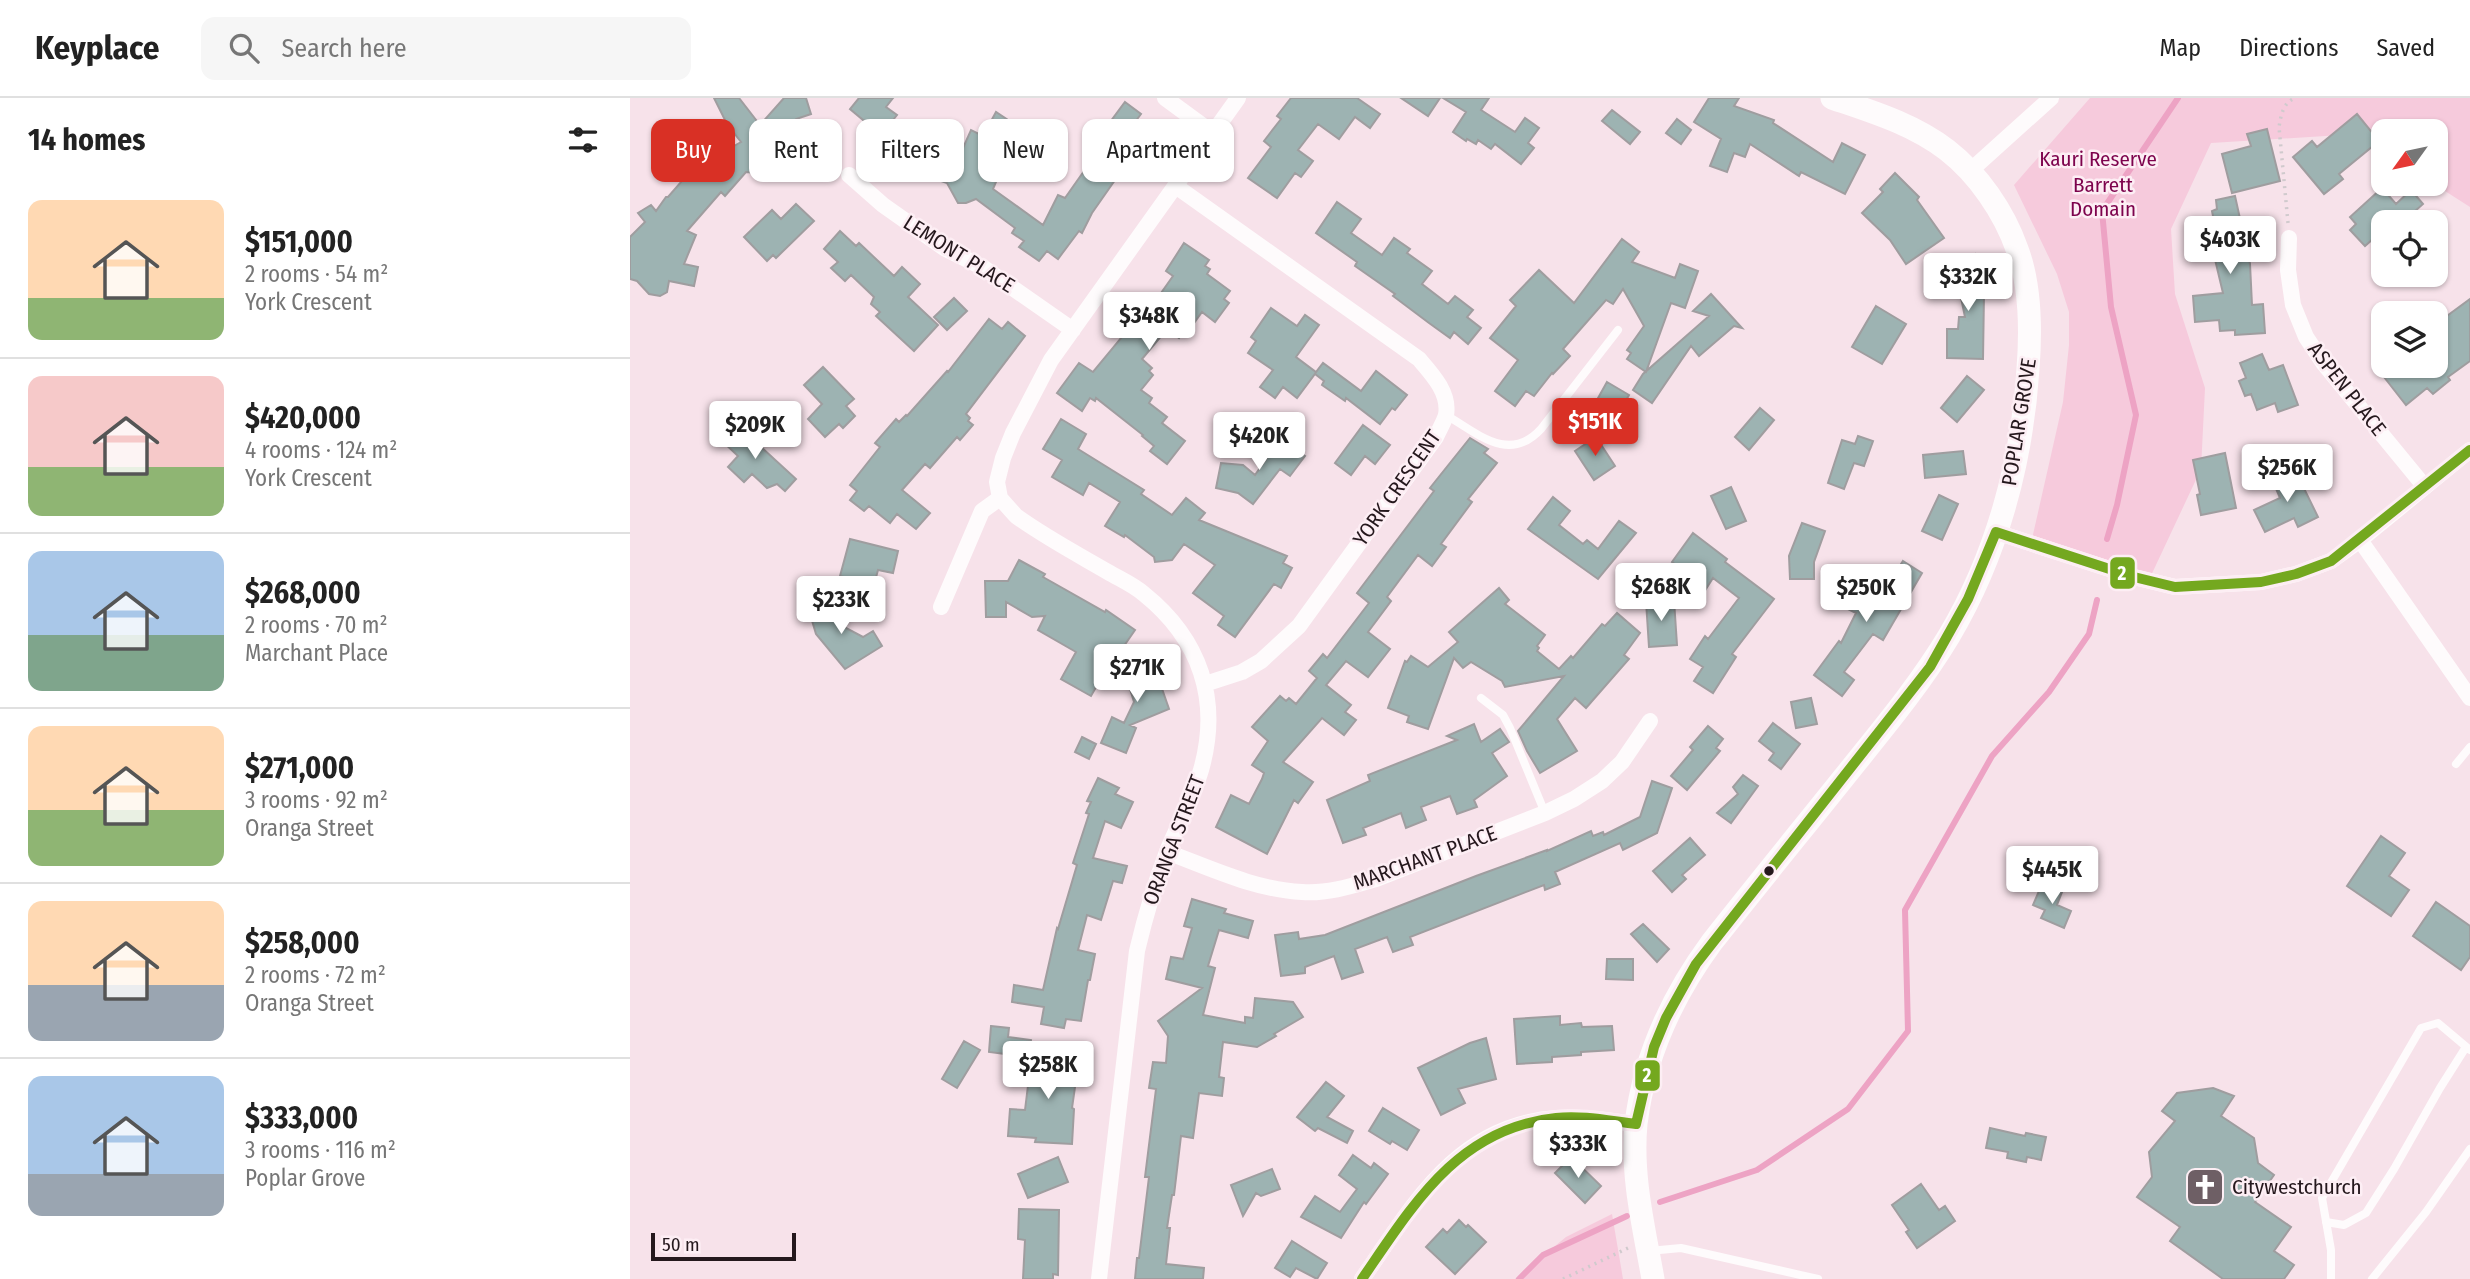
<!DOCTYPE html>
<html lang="en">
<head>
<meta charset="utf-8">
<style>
	body { margin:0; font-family:"Fira Sans Condensed",sans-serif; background:#f6f6f6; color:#222; height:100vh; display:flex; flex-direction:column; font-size:26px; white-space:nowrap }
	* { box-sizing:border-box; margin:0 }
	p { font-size:23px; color:#767676 }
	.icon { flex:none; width:38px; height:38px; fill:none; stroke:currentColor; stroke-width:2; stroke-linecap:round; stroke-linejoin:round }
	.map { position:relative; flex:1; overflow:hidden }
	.details { display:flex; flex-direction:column; background:#fff; width:630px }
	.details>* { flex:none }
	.hud { position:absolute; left:21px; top:21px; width:665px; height:63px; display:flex; gap:14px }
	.needle { width:46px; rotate:237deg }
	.tools { position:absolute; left:1741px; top:21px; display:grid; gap:14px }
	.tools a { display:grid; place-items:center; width:77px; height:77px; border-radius:14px; background:#fff; box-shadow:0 2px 5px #0004; font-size:35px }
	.scale { position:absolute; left:21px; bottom:18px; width:145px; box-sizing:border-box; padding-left:7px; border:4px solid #25181d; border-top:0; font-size:19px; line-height:24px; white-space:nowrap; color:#25181d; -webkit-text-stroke:5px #fdeef4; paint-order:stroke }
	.price { position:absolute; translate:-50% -60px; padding:0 16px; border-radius:7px; background:#fff; color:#222; font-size:23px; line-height:46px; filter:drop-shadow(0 2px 4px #0008) }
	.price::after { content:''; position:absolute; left:50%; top:42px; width:21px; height:16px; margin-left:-10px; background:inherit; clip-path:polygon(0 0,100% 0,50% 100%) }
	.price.on { background:#d93025; color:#fff }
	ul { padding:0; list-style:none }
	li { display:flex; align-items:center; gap:21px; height:175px; padding:0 28px }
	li+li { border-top:2px solid #e0e0e0 }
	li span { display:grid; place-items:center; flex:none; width:196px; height:140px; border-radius:14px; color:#555 }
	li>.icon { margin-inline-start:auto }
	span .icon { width:84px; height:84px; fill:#fffc; stroke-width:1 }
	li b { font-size:30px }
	h2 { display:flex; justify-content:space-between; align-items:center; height:84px; padding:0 28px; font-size:30px }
	.chip { padding:0 24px; border-radius:14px; background:#fff; box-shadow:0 2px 5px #0004; font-size:24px; line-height:63px }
	.chip.on { background:#d93025; color:#fff }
	header { display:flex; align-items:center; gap:42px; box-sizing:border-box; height:98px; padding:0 35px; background:#fff; border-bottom:2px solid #e0e0e0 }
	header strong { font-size:33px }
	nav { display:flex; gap:38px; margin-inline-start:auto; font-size:24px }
	.search { width:490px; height:63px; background:#f6f6f6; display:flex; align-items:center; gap:18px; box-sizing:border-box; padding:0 24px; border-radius:14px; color:#767676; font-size:26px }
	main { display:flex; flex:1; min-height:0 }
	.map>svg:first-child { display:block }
</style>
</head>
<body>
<header>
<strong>Keyplace</strong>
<div class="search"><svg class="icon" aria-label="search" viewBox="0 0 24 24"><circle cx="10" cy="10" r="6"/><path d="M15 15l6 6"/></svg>Search here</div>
<nav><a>Map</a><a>Directions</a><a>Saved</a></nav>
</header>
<main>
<section class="details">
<h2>14 homes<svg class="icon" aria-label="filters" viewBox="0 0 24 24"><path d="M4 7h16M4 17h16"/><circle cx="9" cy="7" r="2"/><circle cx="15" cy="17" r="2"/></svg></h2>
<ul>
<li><span style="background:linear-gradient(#ffd9b3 70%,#8fb573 0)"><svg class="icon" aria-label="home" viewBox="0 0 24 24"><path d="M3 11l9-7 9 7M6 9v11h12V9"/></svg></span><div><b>$151,000</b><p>2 rooms · 54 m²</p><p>York Crescent</p></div></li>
<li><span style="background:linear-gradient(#f6c9c9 65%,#8fb573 0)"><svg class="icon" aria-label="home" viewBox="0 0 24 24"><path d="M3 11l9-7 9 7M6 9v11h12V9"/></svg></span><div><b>$420,000</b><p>4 rooms · 124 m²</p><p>York Crescent</p></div></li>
<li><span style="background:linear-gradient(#a9c7e8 60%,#7fa58c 0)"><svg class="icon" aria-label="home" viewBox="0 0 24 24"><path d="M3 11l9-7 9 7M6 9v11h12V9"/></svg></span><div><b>$268,000</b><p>2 rooms · 70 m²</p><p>Marchant Place</p></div></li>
<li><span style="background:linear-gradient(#ffd9b3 60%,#8fb573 0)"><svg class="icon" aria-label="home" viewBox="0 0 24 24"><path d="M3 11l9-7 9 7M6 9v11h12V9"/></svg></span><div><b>$271,000</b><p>3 rooms · 92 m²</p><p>Oranga Street</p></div></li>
<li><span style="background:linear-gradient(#ffd9b3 60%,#9aa5b1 0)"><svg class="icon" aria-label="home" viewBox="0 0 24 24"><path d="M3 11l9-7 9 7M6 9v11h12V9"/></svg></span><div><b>$258,000</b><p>2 rooms · 72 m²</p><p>Oranga Street</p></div></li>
<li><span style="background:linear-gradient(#a9c7e8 70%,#9aa5b1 0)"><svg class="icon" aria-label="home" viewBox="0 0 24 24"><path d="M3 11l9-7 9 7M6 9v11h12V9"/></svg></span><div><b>$333,000</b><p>3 rooms · 116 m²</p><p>Poplar Grove</p></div></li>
</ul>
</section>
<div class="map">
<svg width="1840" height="1181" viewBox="0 0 1840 1181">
	<rect width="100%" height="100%" fill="#f7e2ea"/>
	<path fill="#f6cadc" d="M1460,0H1840V109L1804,86H1806V33H1754L1753,54L1727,36L1581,45L1541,131L1545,196L1575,290L1571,371L1518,484L1402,441L1433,304L1439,247V214L1427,176L1384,87Z
		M982,1116L993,1181H885L936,1139Z"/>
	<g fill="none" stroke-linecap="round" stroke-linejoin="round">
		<path stroke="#eda3c4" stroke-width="6" d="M1477,441L1487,407L1506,317L1481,209L1472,113L1548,0
			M1030,1104L1127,1072L1218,1011L1278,933L1275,812L1362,658L1419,594L1459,536L1467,502
			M889,1181L913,1157L997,1118"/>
	</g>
	<path fill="#9db3b2" stroke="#9f9d9f" stroke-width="2" d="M84,0H109L130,27L154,0H176L181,16L166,21L146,43L156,49L145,69L129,59L127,75L116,74L95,98L91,94L57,133L66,137L54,166L68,169L64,188L39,183L37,194L30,198L19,196L7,183L0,181V139L15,124L8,115L21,107L26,113L36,99H38L59,75L57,73L67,62L69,64L77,55L102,76L104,48L111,44L97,26Z
		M229,0H263L256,9L267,17L251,37L220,11Z
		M661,0H727L750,16L740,30L725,19L709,41L688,26L668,52L683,63L671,79L665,75L647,100L618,80L641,49L634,43L651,21L647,18Z
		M771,0H810L798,18Z
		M813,0H859L851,12L885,34L895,20L909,30L898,45L904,50L891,66L865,46L861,51L848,42L846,46L837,41L836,43L823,34L836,14Z
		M1079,0H1109L1104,8L1144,22L1143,25L1203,64L1212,45L1235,57L1215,96L1171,74L1169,78L1120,46L1115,59L1104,55L1097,74L1080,68L1091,41L1064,24Z
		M495,4L511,16L499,32L519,48L509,61L504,58L497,65L462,115L452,135L449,133L428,161L417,153L409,163L389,149L394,143L382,135L385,130L346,101L336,105H328L317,85L311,83L316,74L313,64L319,60L329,59L341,32L353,38L366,14L390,30L364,68L371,72L363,91L413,127L428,97L435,100L473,46L469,43L477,33L475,31Z
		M982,12L1010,34L1000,46L972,23Z
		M1727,16L1749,43L1709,76L1713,81L1694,96L1663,59L1682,43L1687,49Z
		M1047,21L1061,32L1051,46L1036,35Z
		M1637,31L1650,83L1602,95L1592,56L1621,48L1617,36Z
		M1265,75L1289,99L1287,102L1314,140L1276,166L1260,142L1232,115L1253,94L1250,91Z
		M1752,90L1766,106L1781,92L1793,106L1773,124H1754V131L1735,148L1720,132L1726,126L1720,119Z
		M1605,98L1620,166L1622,207L1633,206L1635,235L1605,237V232L1590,233L1589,222L1565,224L1563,198L1593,195L1583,153L1571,155L1567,137L1586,133L1582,113L1587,111L1586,102Z
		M707,104L731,121L721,135L752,157L764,140L780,151L777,155L802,173L792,186L818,206L825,198L843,212L837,219L851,230L838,246L824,234L820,240L799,225L763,198L765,196L725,168L727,164L686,135Z
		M166,106L184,123L146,160L143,157L137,163L114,139L142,112L151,121Z
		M210,133L226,148L229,145L264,178L272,169L290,186L278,199L308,227L284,253L246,218L250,214L241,206L244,199L221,177L215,183L201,170L208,164L194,151Z
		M992,141L1009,154L1002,164L1045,180L1050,166L1068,173L1055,210L1041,205L1016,274L997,261L1001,255L997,252L1014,228L993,191L983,206L976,202L933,251L940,258L923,276L922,275L904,298L896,293L885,308L865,293L888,262L860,240L886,208L880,202L909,172L944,205Z
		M554,145L579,162L575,168L580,171L577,176L600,193L594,201L599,205L585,224L572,214L562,228L559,226L549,240L537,231L512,261L522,270L519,273L523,277L511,292L522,300L519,305L537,319L532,325L555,343L537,366L520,353L524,348L512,338L513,337L466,300L465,303L460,300L452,313L427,295L449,265L463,274L492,239L483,232L495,218L507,229L543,178L536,173Z
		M1345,156L1354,195L1353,261L1317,260V231H1328L1329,219H1335L1323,161Z
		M1081,196L1112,230L1104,228L1069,258L1061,248L1022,305L1003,292L1013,276L1079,218L1063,213Z
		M324,200L337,213L317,232L304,219Z
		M1840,201V263L1818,279L1820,282L1803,296L1797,290L1776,307L1754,279L1768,268H1806V226Z
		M1246,208L1276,226L1252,266L1222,249Z
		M641,210L667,228L675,217L689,227L666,259L686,274L693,265L731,293L746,273L777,297L765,312L762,310L750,326L716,300L715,303L692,287L694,283L685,276L667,300L653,289L645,300L630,289L643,272L618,255L626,243L621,239Z
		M359,221L372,231L378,224L395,238L336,316L340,320L338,323L343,327L330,342L327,339L300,370L295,366L272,392L300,415L286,431L267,416L260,425L239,408L234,413L220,402L227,393L220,387L250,349L245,345L266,321L269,324L276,317L277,318L317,273L318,274Z
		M1632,256L1639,272L1653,267L1668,307L1648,314L1645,305L1627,312L1621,296L1615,298L1609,283L1616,280L1610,265Z
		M193,269L224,301L216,308L225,318L213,330L209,326L195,339L178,321L192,306L174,287Z
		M1337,278L1354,292L1327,324L1311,310Z
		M977,284L999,297L977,335L959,324L965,313L962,311Z
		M1130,310L1144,322L1119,352L1105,339Z
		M431,321L456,336L448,351L514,392L511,396L542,417L556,400L575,415L569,422L657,458L653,465L662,470L651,490L644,486L605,539L588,527L594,518L563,495L585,467L554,446L542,462L525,464L524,459L495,437L494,439L475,428L490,404L459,385L453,397L422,379L432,362L413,351Z
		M106,326L166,381L155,393L147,386L137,390L122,376L114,384L98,369L108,358L91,342Z
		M733,327L760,347L745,366L735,358L721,377L705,365Z
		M1228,338L1243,343L1234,368L1224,365L1214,391L1198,385L1212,342L1225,346Z
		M966,339L985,368L964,382L945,353Z
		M840,340L858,351L854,355L867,365L838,401L842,404L811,446L816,449L802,468L788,457L757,499L761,503L738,534L760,551L738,579L716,563L696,587L721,607L715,614L726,622L714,637L692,620L653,664L683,684L668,705L664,702L637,756L586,729L601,697L619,706L632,681L634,675L622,667L638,643L622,629L650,598L656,603L659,600L666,606L687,580L679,573L693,556L697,560L739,505L727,495L804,393L800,390Z
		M650,341L675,358L660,378L650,371L623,406L608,395L586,390L591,365L613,367L625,377Z
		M1333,353L1336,376L1295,380L1293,357Z
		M1595,355L1606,410L1571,417L1567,397L1570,396L1563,362Z
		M1664,370L1688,419L1668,429L1664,420L1635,434L1624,412L1650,400L1642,381Z
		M1101,389L1116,423L1096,431L1081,398Z
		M1309,397L1328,406L1312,442L1292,433Z
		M923,399L940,413L929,427L953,446L957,442L968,451L989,423L1006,435L968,481L898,431Z
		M1172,425L1195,433L1184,464V481H1160L1159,458Z
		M1063,435L1097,461L1095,464L1144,501L1102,556L1106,559L1083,595L1064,583L1073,569L1060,561L1075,538L1078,541L1109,500L1083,480L1074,494L1061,485L1064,480L1042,464Z
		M220,441L268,453L263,475L248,472L244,487L210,478Z
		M389,462L415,476L413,479L475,514L476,512L505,532L489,555L488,551L461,598L431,581L446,554L408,532L415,518L402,519L376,504V519H356L355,483H378Z
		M1273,463L1292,475L1253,542L1243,536L1214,574L1224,582L1212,598L1184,577L1209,543L1211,545L1226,515L1206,505L1216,486L1248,502Z
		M869,490L879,502L875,506L915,537L907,548L909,550L907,553L929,571L941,558L943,560L972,526L975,528L987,515L1010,535L994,557L999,561L956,610L945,600L927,621L947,653L910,675L897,653L888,633L934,578L875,589L872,583L841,564L833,570L824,560L798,631L777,624L779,618L758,610L775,563L777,564L781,558L798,569L828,544L819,534Z
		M1044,502L1047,547L1019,549L1016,503Z
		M213,507L214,529L233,539L243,533L252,548L215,571L186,536L178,509Z
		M521,559L539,611L500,627L506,630L496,655L471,645L482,619L494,625L504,604L493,568Z
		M1181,600L1187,626L1166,630L1161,604Z
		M1143,625L1170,646L1151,671L1139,662L1144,655L1129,643Z
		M844,626L851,644L870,631L879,644L862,655L877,678L844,702L847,709L827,716L820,698L791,709L796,722L776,730L771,715L733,730L736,737L713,745L697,702L740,683L738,677L827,642L817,638Z
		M1078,628L1093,641L1086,650L1090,653L1057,692L1041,678L1063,652L1060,649Z
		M452,639L466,646L459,661L445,654Z
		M1113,677L1128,688L1101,725L1087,715L1108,696L1103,689Z
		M468,680L489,690L485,696L503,704L491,730L475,723L463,760L497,768L492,785L483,783L471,822L457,817L448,852L465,856L460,882H458L451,923L436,921L434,930L411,926L414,909L382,904L384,887L413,892L427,830L428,831L447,767L443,765L459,716L456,715L461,704L457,703Z
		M1022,683L1042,690L1027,735L993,752L990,745L925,774L930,786L915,792L914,787L780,839L783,847L763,854L757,839L725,851L733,874L712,881L704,858L675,869V875L651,878L645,837L668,834L669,841L695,837L846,778L917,752V753L961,733L963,738L973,734L974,737L1010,719Z
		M1751,738L1775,755L1759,778L1779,792L1761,818L1717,788Z
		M1060,740L1075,757L1052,777L1056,781L1042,794L1023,773Z
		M1412,786L1432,794L1427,807L1441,813L1434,830L1411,820L1415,812L1403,807Z
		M562,801L596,811L594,815L623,823L618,840L589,832L578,868L585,870L573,917L615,925V919L623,920L625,900L663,904L673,919L644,936L646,938L627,949L593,944L589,979L594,980L592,998L569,995L563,1040L551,1038L544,1097H542L537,1130H540L536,1166L574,1170L573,1181H505L507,1160H509L519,1079H515L526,991L519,990L523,964L536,965L538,938L528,923L572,890L536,881L541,859L553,861L562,830L554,828Z
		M1806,804L1840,828V859L1831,872L1783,838Z
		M1013,826L1039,851L1027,864L1001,836Z
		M977,861H1003V882L976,881Z
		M930,918V927L951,925L952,929L982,928L984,952L951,954V957L922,959V964L887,966L884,921Z
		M361,928L379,930L378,939L401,942L399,959L359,954Z
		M856,940L866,981L828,991L835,1005L811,1017L788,970L840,945Z
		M334,943L350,952L327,990L312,981Z
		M402,955L449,961L442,1010L444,1011L442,1046L405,1044L406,1040L378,1038L380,1011L395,1012Z
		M696,984L714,998L697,1019L723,1033L717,1045L688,1030L685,1033L667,1019Z
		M1583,990L1604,998L1591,1018L1624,1040L1628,1065L1644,1077L1625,1104L1661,1129L1644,1153L1664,1167L1654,1181H1593L1540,1143L1550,1129L1507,1099L1522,1079L1519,1054L1545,1023L1532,1013L1547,995Z
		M753,1010L789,1032L777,1052L762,1043L760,1046L739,1033Z
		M1360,1030L1395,1038L1396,1035L1416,1039L1411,1062L1397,1059L1396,1064L1377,1060L1378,1054L1356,1050Z
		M723,1057L741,1070L744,1065L758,1076L736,1106L734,1104L711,1140L671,1119L685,1098L710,1114L727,1091L709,1077Z
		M428,1059L438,1084L398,1100L388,1076Z
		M941,1059L971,1088L955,1105L925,1075Z
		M642,1071L650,1091L631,1098L626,1095L613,1118L601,1087Z
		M1291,1086L1309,1112L1315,1108L1325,1123L1287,1150L1276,1134L1279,1132L1262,1107Z
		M389,1111L429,1112L428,1177L423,1176V1181H393L395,1142L388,1141Z
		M829,1122L836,1129L838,1127L856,1144L825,1176L796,1149L813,1131L817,1135Z
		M662,1143L697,1165L687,1181L666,1170L660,1179L645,1170Z"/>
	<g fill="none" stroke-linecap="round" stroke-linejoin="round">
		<path stroke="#d0cacd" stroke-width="3.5" stroke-dasharray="2 5" stroke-linecap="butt" d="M1658,125L1649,29C1651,17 1653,5 1665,0
			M933,1181L998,1150"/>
		<path stroke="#fefbfc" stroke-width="8" d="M816,317C847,335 879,366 911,331L988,232
			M851,600L873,617L880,630L915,715
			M1826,666L1840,649
			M1696,1124L1714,1127L1736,1115L1764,1071L1810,990L1836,949
			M1019,1153L1051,1150L1188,1181
			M1701,1181V1152L1692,1100L1791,930L1808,925L1840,952
			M1742,1181L1796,1114L1840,1051"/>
		<path stroke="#fefbfc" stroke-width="16" d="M535,0L584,36
			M1340,73L1421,0
			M219,77L253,107L314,150L354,170L443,232
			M547,89L789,261C802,276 820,295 816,317C814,324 809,332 806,339L669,528L631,563L612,574L575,586
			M1659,140L1658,172L1663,207L1676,239L1694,266L1795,389
			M370,400L386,418C415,439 447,456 478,474C490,481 504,487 514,496C570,541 591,602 571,672C563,699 549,725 538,751C525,785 515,819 507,853L469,1181
			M1366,434L1504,479L1545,489L1631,484L1666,476L1701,463L1730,442L1840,352
			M1730,442L1840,600
			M311,509L352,413L370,400L367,384L373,360L383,335L421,262L608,0
			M537,754C580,770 626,792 672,794C697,796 722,788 746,781L915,715L944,701L972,683L992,664L1020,623
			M732,1181C783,1108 826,1027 926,1020C953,1018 980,1023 1006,1026"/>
		<path stroke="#fefbfc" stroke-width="23" d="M1023,1181C1014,1130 1001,1078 1006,1026C1014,959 1043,897 1082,844C1126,788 1171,733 1215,678C1251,633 1289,588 1319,538C1367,457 1392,364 1398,271C1401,232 1401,188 1387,151C1374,114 1348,76 1317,52C1283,26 1243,14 1202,0"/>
		<defs>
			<path id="bus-1" d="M732,1181C783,1107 828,1030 926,1020C952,1017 980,1023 1006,1026L1024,949L1036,920L1066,866L1300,569L1338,501L1366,434L1504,479L1545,489L1631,484L1666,476L1701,463L1840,352"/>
		</defs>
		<use href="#bus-1" stroke="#fdeef4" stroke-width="16"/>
		<use href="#bus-1" stroke="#74a81f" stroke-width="10"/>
	</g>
	<defs>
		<symbol id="church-square" viewBox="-11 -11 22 22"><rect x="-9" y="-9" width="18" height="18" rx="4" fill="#6e5f65" stroke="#fdeef4"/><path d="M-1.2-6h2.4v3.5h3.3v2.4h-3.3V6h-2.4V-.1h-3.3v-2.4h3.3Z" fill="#fff"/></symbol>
	</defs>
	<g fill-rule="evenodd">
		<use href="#church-square" x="1553" y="1067" width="44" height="44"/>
	</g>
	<circle fill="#25181d" stroke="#fdeef4" stroke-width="2.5" cx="1139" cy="773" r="6"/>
	<g text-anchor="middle" stroke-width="5" stroke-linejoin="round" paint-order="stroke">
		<g font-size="21" fill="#7d034d" stroke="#fdeef4">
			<text x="1468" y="68">Kauri Reserve</text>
			<text x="1473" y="94">Barrett<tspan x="1473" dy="24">Domain</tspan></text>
		</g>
		<g font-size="21" fill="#25181d" stroke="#fdeef4">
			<text transform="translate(329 156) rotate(32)" y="7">LEMONT PLACE</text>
			<text transform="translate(1717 291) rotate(52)" y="7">ASPEN PLACE</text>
			<text transform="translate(1389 324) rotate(-81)" y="7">POPLAR GROVE</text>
			<text transform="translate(767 390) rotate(-55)" y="7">YORK CRESCENT</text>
			<text transform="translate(544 742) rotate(-69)" y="7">ORANGA STREET</text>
			<text transform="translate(795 760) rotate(-20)" y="7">MARCHANT PLACE</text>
		</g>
		<g font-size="21" fill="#25181d" stroke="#fdeef4" text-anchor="start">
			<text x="1602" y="1096">Citywestchurch</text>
		</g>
	</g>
	<g stroke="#fdeef4" stroke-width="2.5">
		<rect x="1479" y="458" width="27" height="34" rx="7" fill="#74a81f"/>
		<rect x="1004" y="961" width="27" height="33" rx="7" fill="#74a81f"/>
	</g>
	<g font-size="19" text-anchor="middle" font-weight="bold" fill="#fff">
		<text x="1492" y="482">2</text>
		<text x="1017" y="984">2</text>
	</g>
</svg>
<div class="tools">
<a><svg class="needle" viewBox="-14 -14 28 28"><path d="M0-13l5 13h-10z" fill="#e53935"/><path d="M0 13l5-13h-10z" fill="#767676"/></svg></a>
<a><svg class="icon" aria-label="locate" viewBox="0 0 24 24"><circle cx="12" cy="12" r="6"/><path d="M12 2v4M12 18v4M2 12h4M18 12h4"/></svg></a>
<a><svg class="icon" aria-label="layers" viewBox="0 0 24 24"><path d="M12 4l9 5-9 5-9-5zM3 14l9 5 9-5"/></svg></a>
</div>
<div class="scale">50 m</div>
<b class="price" style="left:1600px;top:178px">$403K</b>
<b class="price" style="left:1338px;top:215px">$332K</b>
<b class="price" style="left:519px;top:254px">$348K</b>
<b class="price on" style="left:965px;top:360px">$151K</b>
<b class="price" style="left:125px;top:363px">$209K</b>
<b class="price" style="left:629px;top:374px">$420K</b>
<b class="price" style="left:1657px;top:406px">$256K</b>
<b class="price" style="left:1031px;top:525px">$268K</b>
<b class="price" style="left:1236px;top:526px">$250K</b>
<b class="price" style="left:211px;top:538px">$233K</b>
<b class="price" style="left:507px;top:606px">$271K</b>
<b class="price" style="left:1422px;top:808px">$445K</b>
<b class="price" style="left:418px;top:1003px">$258K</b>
<b class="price" style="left:948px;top:1082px">$333K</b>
<div class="hud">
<a class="chip on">Buy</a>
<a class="chip">Rent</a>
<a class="chip">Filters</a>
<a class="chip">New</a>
<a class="chip">Apartment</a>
</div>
</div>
</main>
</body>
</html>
